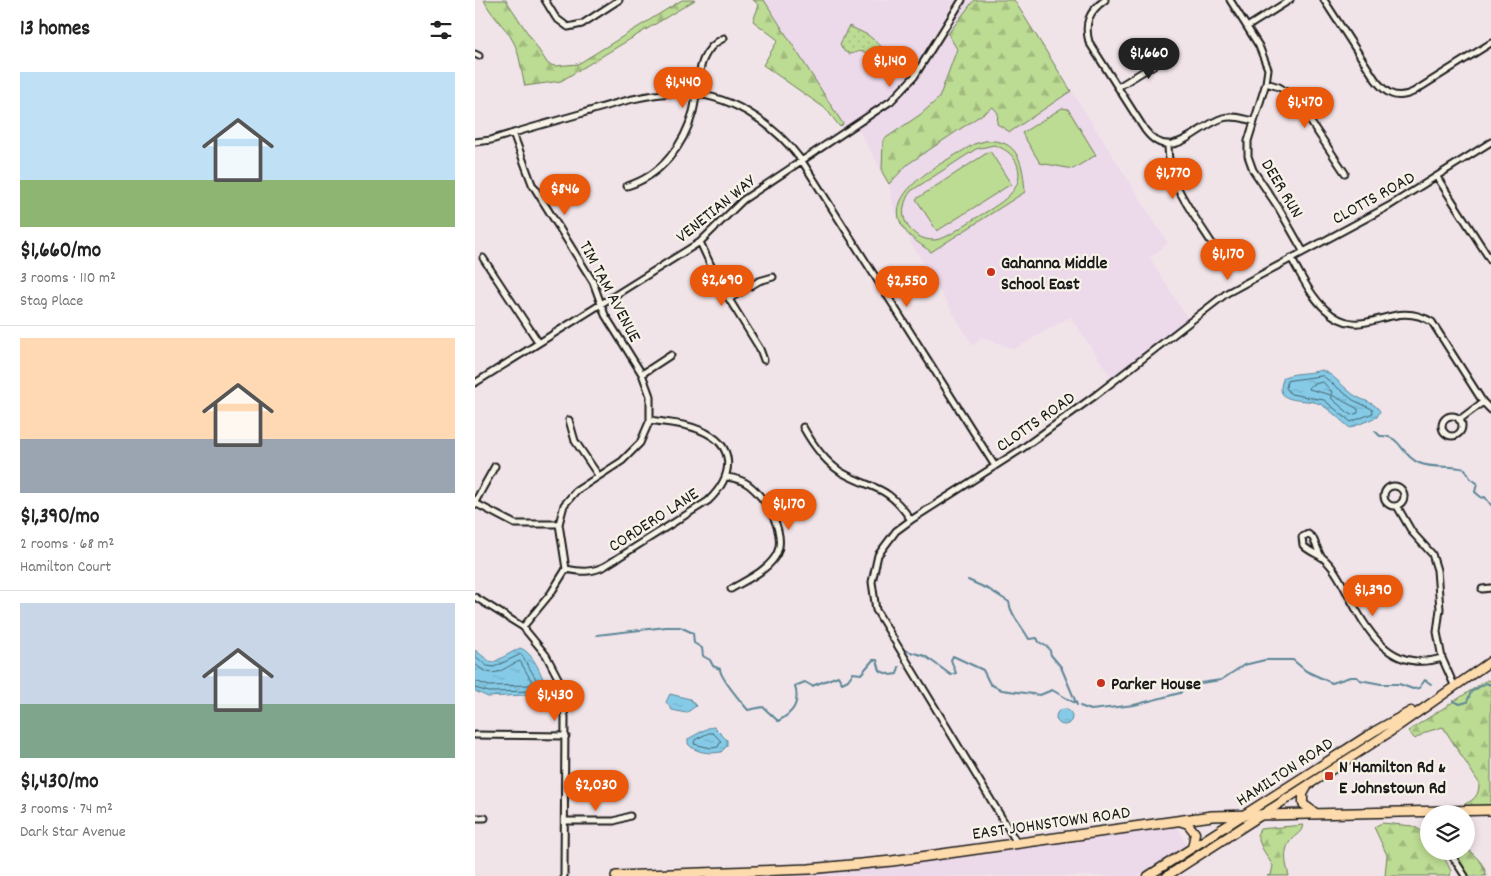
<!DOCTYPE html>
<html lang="en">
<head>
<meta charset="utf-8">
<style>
	body { margin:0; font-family:Dekko,sans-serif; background:#f2f2f2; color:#222; height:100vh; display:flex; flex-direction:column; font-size:19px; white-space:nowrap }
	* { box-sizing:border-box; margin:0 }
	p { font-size:16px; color:#767676 }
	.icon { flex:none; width:28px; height:28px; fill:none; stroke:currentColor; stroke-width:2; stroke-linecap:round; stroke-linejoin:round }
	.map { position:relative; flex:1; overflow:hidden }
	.panel { display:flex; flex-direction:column; background:#fff; width:475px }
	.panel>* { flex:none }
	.controls { position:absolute; left:945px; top:805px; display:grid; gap:10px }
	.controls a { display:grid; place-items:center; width:55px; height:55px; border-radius:50%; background:#fff; box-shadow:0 2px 8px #0003; font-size:25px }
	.price { position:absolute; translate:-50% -42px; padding:0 11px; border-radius:18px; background:#ea580c; color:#fff; font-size:16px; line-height:32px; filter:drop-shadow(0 1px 2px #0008) }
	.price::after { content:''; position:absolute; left:50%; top:30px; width:15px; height:11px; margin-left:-8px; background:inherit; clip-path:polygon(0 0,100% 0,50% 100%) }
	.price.current { background:#222; color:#fff }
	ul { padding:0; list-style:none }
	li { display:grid; align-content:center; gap:10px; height:265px; padding:0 20px }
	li+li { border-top:1px solid #e0e0e0 }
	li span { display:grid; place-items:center; height:155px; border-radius:0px; color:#555 }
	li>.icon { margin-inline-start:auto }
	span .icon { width:90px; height:90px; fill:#fffc; stroke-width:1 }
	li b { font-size:21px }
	h2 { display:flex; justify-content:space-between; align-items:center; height:60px; padding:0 20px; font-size:21px }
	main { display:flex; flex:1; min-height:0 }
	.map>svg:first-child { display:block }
</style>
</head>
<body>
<main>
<section class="panel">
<h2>13 homes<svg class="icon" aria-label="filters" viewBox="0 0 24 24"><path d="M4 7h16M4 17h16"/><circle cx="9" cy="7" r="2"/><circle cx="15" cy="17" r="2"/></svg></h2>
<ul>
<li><span style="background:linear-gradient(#bfe0f5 70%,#8fb573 0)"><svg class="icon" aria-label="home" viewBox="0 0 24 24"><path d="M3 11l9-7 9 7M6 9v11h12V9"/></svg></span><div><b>$1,660/mo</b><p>3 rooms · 110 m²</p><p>Stag Place</p></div></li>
<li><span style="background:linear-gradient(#ffd9b3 65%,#9aa5b1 0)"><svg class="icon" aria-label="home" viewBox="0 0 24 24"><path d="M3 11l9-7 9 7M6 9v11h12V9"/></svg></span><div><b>$1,390/mo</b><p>2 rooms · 68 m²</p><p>Hamilton Court</p></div></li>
<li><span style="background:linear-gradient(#c9d6e8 65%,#7fa58c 0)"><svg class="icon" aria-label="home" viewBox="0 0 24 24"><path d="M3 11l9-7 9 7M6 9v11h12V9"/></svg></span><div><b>$1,430/mo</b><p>3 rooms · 74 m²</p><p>Dark Star Avenue</p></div></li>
</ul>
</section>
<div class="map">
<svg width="1016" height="876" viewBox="0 0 1016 876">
	<defs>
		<pattern id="forest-firs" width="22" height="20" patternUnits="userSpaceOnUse" patternTransform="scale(1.25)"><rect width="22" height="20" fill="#bcdb93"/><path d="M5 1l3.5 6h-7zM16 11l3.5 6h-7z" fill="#a1bb7e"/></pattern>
		<pattern id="park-dots" width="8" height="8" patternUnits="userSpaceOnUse" patternTransform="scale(1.25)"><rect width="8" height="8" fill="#bcdb93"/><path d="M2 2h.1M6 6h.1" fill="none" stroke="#a1bb7e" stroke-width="1.8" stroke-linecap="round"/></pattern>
		<pattern id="water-ripples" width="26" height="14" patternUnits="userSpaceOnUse" patternTransform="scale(1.25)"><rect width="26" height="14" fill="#85cbe7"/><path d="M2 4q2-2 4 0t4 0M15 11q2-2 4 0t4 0" fill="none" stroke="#72aec6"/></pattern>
	</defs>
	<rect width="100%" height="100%" fill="#f1e4e9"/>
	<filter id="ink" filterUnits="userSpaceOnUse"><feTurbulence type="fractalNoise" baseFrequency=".02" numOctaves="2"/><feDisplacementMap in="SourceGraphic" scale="10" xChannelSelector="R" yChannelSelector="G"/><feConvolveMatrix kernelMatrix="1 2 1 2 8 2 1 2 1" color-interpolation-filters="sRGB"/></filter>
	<g filter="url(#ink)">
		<path fill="#ecd9ea" d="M289,0H481L473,11L439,70L424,87L372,131Z
			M487,0H539L693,243L675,258L714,321L639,381L595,317L539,349L506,337L498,346L428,229L419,209L414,184L381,125L429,89Z
			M703,827L711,845L663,876H302Z"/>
		<path fill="url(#forest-firs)" stroke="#6c7c58" d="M9,0H31L73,64L80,66L103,64L207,0H220L86,81L50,86C46,72 45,53 38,41C30,26 16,16 9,0Z
			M278,0H289L368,124L365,127L351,109L288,65L303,40L278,21L284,5Z
			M499,0H539L596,91L535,132L522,124L523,113L518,107L433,164L414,184L407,172L408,140L446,114L464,98L482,49L473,34Z
			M1012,680L1016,681V806L990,807V804C1001,799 1004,794 1004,783L968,727L951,732L940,739L933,731Z
			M907,823L938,826L952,834L954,851H966L976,871L975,876H910L912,855L899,827Z
			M828,825C826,834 821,834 816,840C807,852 811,864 814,876H792L796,875L798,866L787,848L782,835L785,829Z
			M991,848C1000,856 1010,863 1011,876H993L978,851H991Z"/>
		<path fill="url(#park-dots)" stroke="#6c7c58" d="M374,26L393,35L407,47C400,61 392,49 382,52C379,53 377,54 374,54L369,51L365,44Z"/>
		<path fill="#bcdb93" stroke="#6c7c58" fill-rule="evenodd" d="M587,108L593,109L621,155L598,169L565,163L547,133Z
			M510,141C545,138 548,166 550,192L456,252C447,245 436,239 429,229C403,191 474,160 499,144ZM519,145C529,148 538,154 542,164C553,193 516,208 496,221C485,227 473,239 459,240C447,240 437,234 431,223C426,213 429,200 436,191L501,149Z
			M515,151L536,184L462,231L441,199Z"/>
		<path fill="url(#water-ripples)" stroke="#5b8596" d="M847,370C861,376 869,389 882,397C890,401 900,403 905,411L902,417L875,428C866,421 857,411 847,405C833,396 795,408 809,377C822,372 834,374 847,370Z
			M45,648C58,652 66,674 71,686L67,694L13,697L0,691V650L14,661L19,662Z
			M195,694L215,699L221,706L211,713L197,710L191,702Z
			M581 717a8 8 0 1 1 16 0a8 8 0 1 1-16 0Z
			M239,727L252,740V746L246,752C235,754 221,753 213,744V739L233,728Z"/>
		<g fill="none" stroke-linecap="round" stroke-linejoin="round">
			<path stroke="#46626d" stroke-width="1" d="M848,376L878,400L897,409L898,413L876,422L849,400L816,394L811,388L812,381Z
				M848,382L857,392L856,395L834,389L835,386Z
				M857,395L883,409V413L876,415L857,399Z
				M0,656L12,666L19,667L46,654L66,687L61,691L14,692L0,688
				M0,664C20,682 26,668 45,661L57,682L55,685L14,686L0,681
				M234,733H238L246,741L243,747L236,748L219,744L220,740Z"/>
			<path stroke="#5b8596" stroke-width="2" d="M900,431L905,436C927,435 925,455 944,463C958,469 975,465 990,469L995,478L1002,483L1000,492L1007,498L1010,497L1016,505
				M493,580L515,590L534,602C536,616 547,626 554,639L562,638L564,642L574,648L576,655L586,667L602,705
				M122,635L191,627H205L218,633L219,643L227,648L228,656L235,660L238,666L245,669C245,677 267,703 273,710L288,707L303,721C318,713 325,704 320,686L330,682L337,686L363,676L367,683L373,680L378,673L386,674L398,660H402L405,671L416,675L422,674L424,667
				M428,650L450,656L476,675L481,673L476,660L478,656L508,670L515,684L527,690L565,695L577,690L600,703
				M978,701L985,704L992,702L996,692L1011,683L1016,685
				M605,706L616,710L659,705L705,693L712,685L746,680L769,665L790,660H818L831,671L857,683L875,677H882L885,680L906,684H924L938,689L944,688L950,680L956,684"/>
			<defs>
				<path id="minor" d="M70,0L81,18L93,27L107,24L144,0
					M630,0C614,11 609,23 614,42L670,130C696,165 721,126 748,118C759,115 769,119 779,121
					M755,0L784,46L793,69L791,83L773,141V156L778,170L803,207L828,251
					M849,0L900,79C911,94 921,100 938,92L1016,43
					M772,27L815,0
					M0,54L4,56
					M791,83L804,87L819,97L870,173
					M643,87L695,55
					M38,133L57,184L118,282L130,315L167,374L175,396V420L165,443L147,461L101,491L89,505L84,524L91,569L76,593L48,627
					M0,142L16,140C47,130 77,122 108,113C138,104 169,94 201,93C252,91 298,122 327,161L520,466
					M693,144C692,183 718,213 738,245
					M962,177L1016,261
					M152,186C186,176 209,145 218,112C225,85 219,52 249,38
					M225,242L244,283L285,349L289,360
					M8,258L64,343
					M816,258C826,275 835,295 850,309C889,346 915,296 957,322L1008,402L1016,410
					M254,299L284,281L298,277
					M167,374L196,355
					M0,383L225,242L268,200L416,101L439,77L487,0
					M967 426a10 10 0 1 1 20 0a10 10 0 1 1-20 0Z
					M94,420L100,441L123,475
					M984,420L1008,402
					M328,427C338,445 349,461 366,472C399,491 411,483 436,520
					M252,477C259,478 268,480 274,485C291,498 314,536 300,557C290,572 271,580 256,589
					M909 496a10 10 0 1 1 20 0a10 10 0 1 1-20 0Z
					M0,502L20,466
					M0,503L40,524H84
					M922,506L937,532L957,554L962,570L965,609L962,632L967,658L979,685
					M846,557L838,538L833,534L827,537L828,545C833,551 840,553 847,557C853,562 860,571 864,578C887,619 908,676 967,658
					M91,569C106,572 116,573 130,566L233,501C259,476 262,445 225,430C210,423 191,423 175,420
					M1007,589L1016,588
					M0,597L48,627L71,655L84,680L90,717L89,876
					M0,735L91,736
					M0,818H10
					M90,821H139L155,816
					M542,843L401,610L397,582L403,555L421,531L436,520L545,450L621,395L752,293L914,206L1016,142
					M974,851L990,876"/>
				<path id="primary" d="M832,787L828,794V804L842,814
					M704,821L713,824L720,833L717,848
					M673,876L900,731L936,711
					M692,876L912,734L1016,661"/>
				<path id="trunk" d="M141,876L334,869L417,861L737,816L1016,810"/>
			</defs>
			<use href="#minor" stroke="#1c1c1c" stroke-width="9"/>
			<use href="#primary" stroke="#1c1c1c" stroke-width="11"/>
			<use href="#trunk" stroke="#1c1c1c" stroke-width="12"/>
			<use href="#minor" stroke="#f7f3e8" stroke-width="5"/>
			<use href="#primary" stroke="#fedbac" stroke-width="8"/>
			<use href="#trunk" stroke="#fedbac" stroke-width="9"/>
		</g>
	</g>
	<g fill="#c8321e" stroke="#f7f3e8" stroke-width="2">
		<circle cx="516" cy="272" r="5"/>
		<circle cx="626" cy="683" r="5"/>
		<rect x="849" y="771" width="10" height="10" rx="2.5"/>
	</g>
	<g text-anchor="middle" stroke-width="4.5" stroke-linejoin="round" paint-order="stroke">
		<g font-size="18" fill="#1c1c1c" stroke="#f7f3e8">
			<text transform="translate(808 188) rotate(59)" y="6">DEER RUN</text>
			<text transform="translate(898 197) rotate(-29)" y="6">CLOTTS ROAD</text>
			<text transform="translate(240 208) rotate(-39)" y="6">VENETIAN WAY</text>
			<text transform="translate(136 291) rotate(62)" y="6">TIM TAM AVENUE</text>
			<text transform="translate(560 421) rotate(-35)" y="6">CLOTTS ROAD</text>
			<text transform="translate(178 519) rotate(-33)" y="6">CORDERO LANE</text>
			<text transform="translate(809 771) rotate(-33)" y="6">HAMILTON ROAD</text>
			<text transform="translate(576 822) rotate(-8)" y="6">EAST JOHNSTOWN ROAD</text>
		</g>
		<g font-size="18" font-weight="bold" fill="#1c1c1c" stroke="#f7f3e8" text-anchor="start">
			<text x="526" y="268">Gahanna Middle<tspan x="526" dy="21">School East</tspan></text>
			<text x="636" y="689">Parker House</text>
			<text x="864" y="772">N Hamilton Rd &amp;<tspan x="864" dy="21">E Johnstown Rd</tspan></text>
		</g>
	</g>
</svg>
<div class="controls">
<a><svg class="icon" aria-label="layers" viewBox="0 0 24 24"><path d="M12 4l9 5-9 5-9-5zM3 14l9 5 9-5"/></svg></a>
</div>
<b class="price current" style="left:674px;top:80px">$1,660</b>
<b class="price" style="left:415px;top:88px">$1,140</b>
<b class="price" style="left:208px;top:109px">$1,440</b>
<b class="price" style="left:830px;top:129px">$1,470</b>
<b class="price" style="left:698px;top:200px">$1,770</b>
<b class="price" style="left:90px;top:216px">$846</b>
<b class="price" style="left:753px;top:281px">$1,170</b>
<b class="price" style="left:247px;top:307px">$2,690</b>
<b class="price" style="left:432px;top:308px">$2,550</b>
<b class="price" style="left:314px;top:531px">$1,170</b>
<b class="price" style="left:898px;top:617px">$1,390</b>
<b class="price" style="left:80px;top:722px">$1,430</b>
<b class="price" style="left:121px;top:812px">$2,030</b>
</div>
</main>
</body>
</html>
